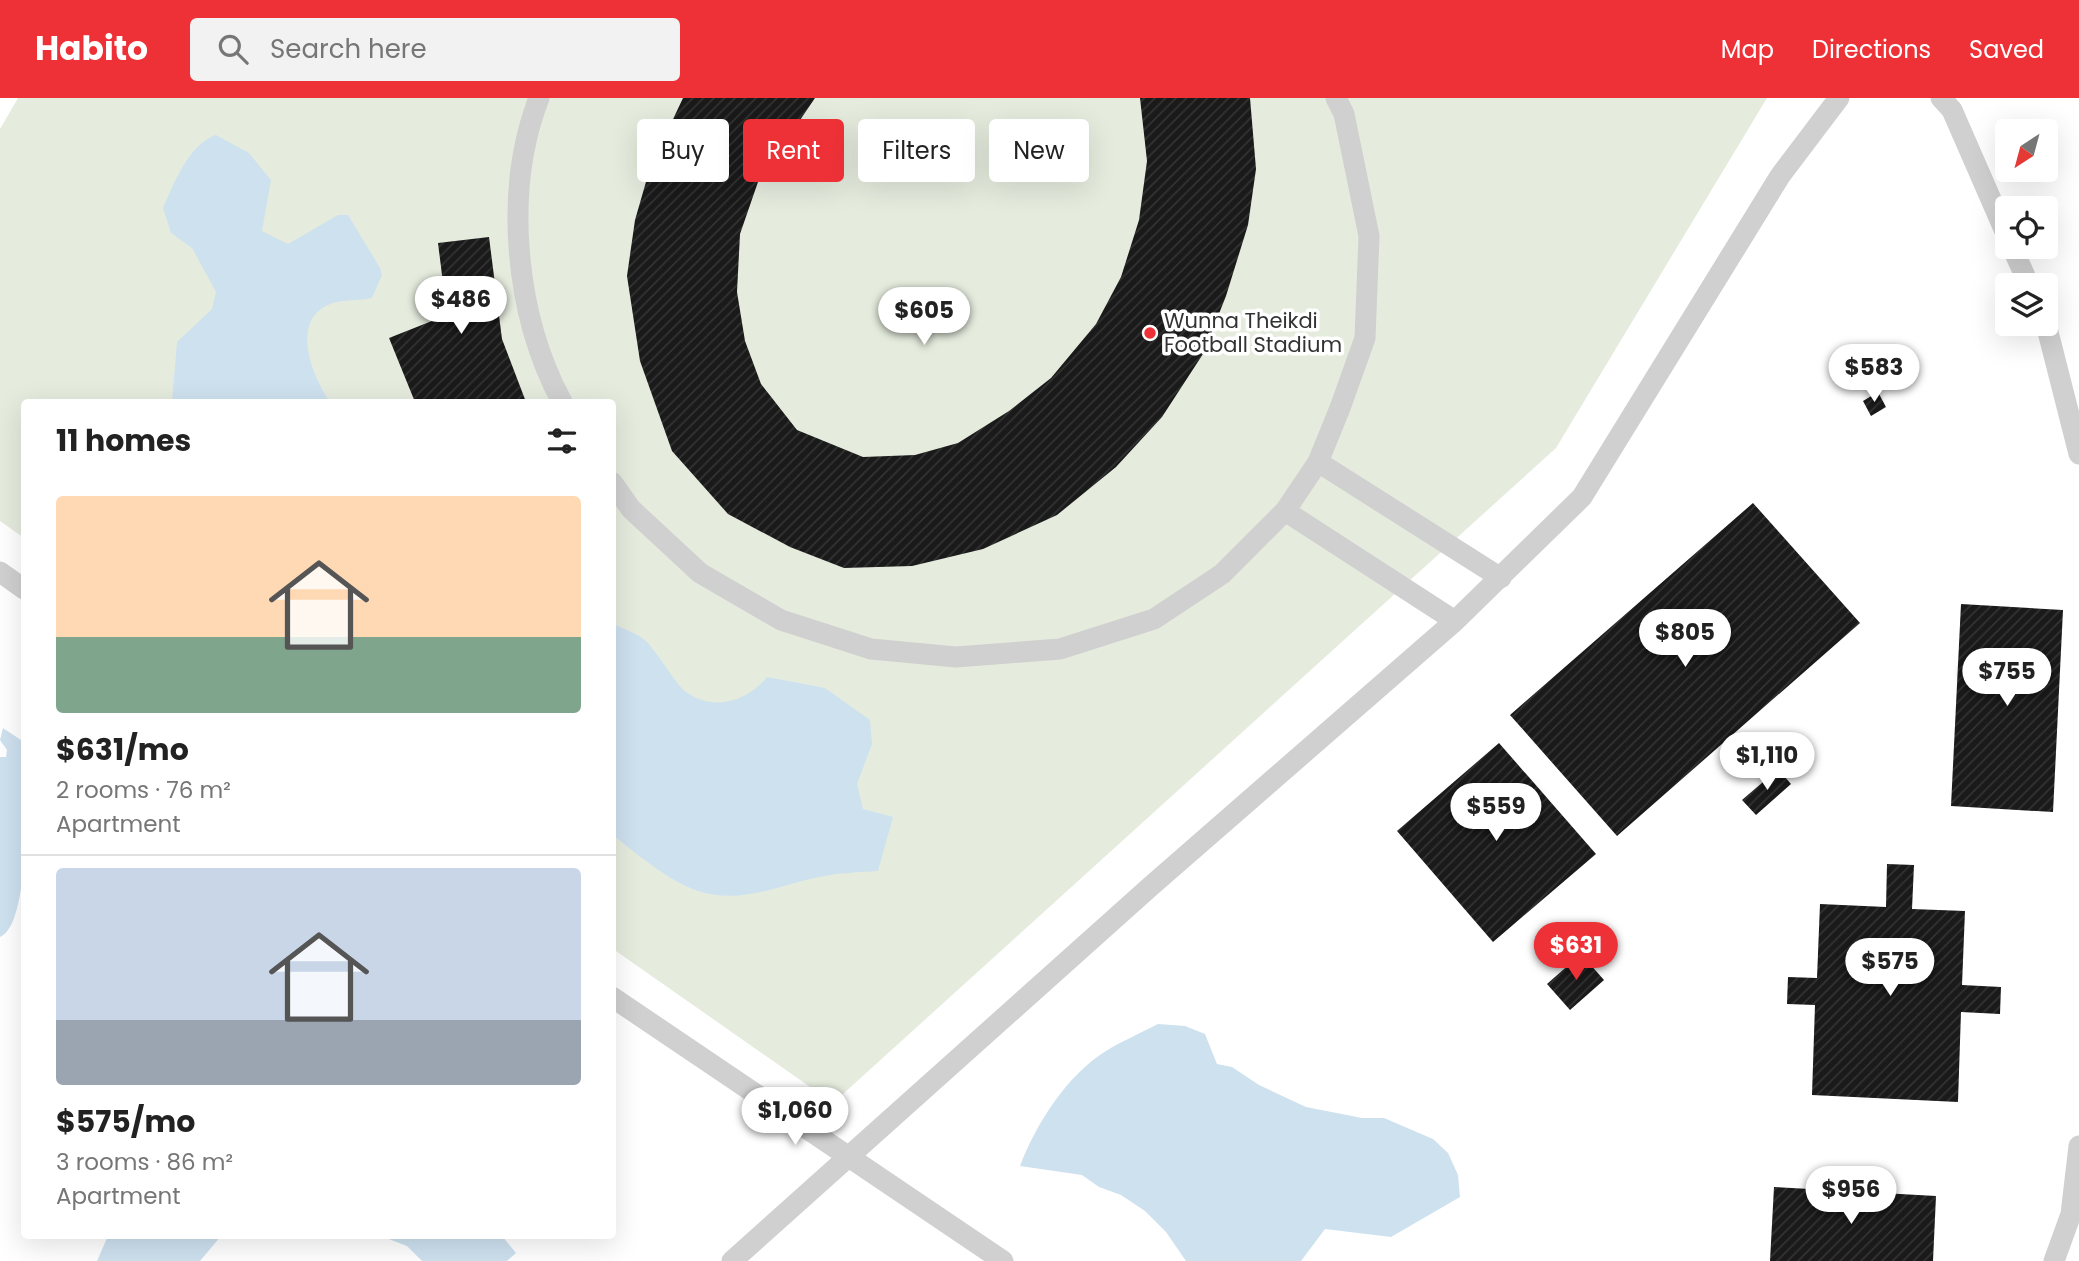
<!DOCTYPE html>
<html lang="en">
<head>
<meta charset="utf-8">
<style>
	body { margin:0; font-family:Poppins,sans-serif; background:#f2f2f2; color:#222; height:100vh; display:flex; flex-direction:column; font-size:26px; white-space:nowrap }
	* { box-sizing:border-box; margin:0 }
	p { font-size:23px; color:#767676 }
	.icon { flex:none; width:38px; height:38px; fill:none; stroke:currentColor; stroke-width:2; stroke-linecap:round; stroke-linejoin:round }
	.map { position:relative; flex:1; overflow:hidden }
	.sheet { position:absolute; left:21px; top:301px; width:595px; height:840px; display:flex; flex-direction:column; background:#fff; border-radius:7px; box-shadow:0 7px 28px #0002 }
	.sheet>* { flex:none }
	.top-card { position:absolute; left:637px; top:21px; width:665px; height:63px; display:flex; gap:14px }
	.needle { width:46px; rotate:216deg }
	.fabs { position:absolute; left:1995px; top:21px; display:grid; gap:14px }
	.fabs a { display:grid; place-items:center; width:63px; height:63px; border-radius:7px; background:#fff; box-shadow:0 7px 28px #0002; font-size:35px }
	.price { position:absolute; translate:-50% -60px; padding:0 16px; border-radius:24px; background:#fff; color:#222; font-size:23px; line-height:46px; filter:drop-shadow(0 2px 4px #0008) }
	.price::after { content:''; position:absolute; left:50%; top:42px; width:21px; height:16px; margin-left:-10px; background:inherit; clip-path:polygon(0 0,100% 0,50% 100%) }
	.price.on { background:#ed3137; color:#fff }
	ul { padding:0; list-style:none }
	li { display:grid; align-content:center; gap:14px; height:371px; padding:0 35px }
	li+li { border-top:2px solid #e0e0e0 }
	li span { display:grid; place-items:center; height:217px; border-radius:7px; color:#555 }
	li>.icon { margin-inline-start:auto }
	span .icon { width:126px; height:126px; fill:#fffc; stroke-width:1 }
	li b { font-size:30px }
	h2 { display:flex; justify-content:space-between; align-items:center; height:84px; padding:0 35px; font-size:30px }
	.chip { padding:0 24px; border-radius:7px; background:#fff; box-shadow:0 7px 28px #0002; font-size:24px; line-height:63px }
	.chip.on { background:#ed3137; color:#fff }
	header { display:flex; align-items:center; gap:42px; box-sizing:border-box; height:98px; padding:0 35px; background:#ed3137; color:#fff }
	header strong { font-size:33px }
	nav { display:flex; gap:38px; margin-inline-start:auto; font-size:24px }
	.search { width:490px; height:63px; background:#f2f2f2; display:flex; align-items:center; gap:18px; box-sizing:border-box; padding:0 24px; border-radius:7px; color:#767676; font-size:26px }
	.map>svg:first-child { display:block }
</style>
</head>
<body>
<header>
<strong>Habito</strong>
<div class="search"><svg class="icon" aria-label="search" viewBox="0 0 24 24"><circle cx="10" cy="10" r="6"/><path d="M15 15l6 6"/></svg>Search here</div>
<nav><a>Map</a><a>Directions</a><a>Saved</a></nav>
</header>
<div class="map">
<svg width="2079" height="1163" viewBox="0 0 2079 1163">
	<defs>
		<pattern id="building-hatch" width="6" height="6" patternUnits="userSpaceOnUse" patternTransform="scale(1.75)"><rect width="6" height="6" fill="#1a1a1a"/><path d="M-1 1l2-2M0 6l6-6M5 7l2-2" fill="none" stroke="#333"/></pattern>
	</defs>
	<rect width="100%" height="100%" fill="#fff"/>
	<path fill="#e5ecde" d="M18,0H1767L1556,350L833,1005L613,851L612,304H24V440L0,423V31Z"/>
	<path fill="#cee1ef" d="M216,37L249,55L271,82L262,133L288,146L338,117H348L380,170L382,177L372,200C359,203 346,201 333,205C288,220 312,278 330,304H172L177,244L212,211L216,194L192,150L171,135L163,110C174,85 189,46 216,37Z
		M613,526C623,531 638,535 646,543C658,555 677,588 686,594C714,614 748,603 767,579L825,590L870,622L872,646L857,686L863,711L893,719L878,773C859,774 838,775 819,779C778,787 742,807 698,793C667,782 638,757 613,737Z
		M3,630L24,644C25,679 33,825 0,839V659H6L7,652L0,642Z
		M1158,926L1185,928L1205,936L1217,966L1232,969L1259,987L1306,1009L1362,1020H1384L1433,1041L1448,1055L1458,1077L1460,1099L1391,1139L1325,1131L1301,1163H1186L1166,1134L1145,1113L1121,1097L1099,1089L1082,1077L1020,1068C1036,1026 1067,977 1106,953C1122,943 1141,935 1158,926Z
		M108,1138H221L200,1163H97Z
		M381,1138H502L516,1155L507,1163H422L407,1148Z"/>
	<path fill="url(#building-hatch)" d="M683,0H815L758,84L740,136L737,194L745,243L761,286L797,332L863,359L915,357L958,345L1009,313L1051,280L1096,226L1121,179L1139,122L1147,63L1140,0H1250L1256,71L1248,127L1226,198L1203,256L1162,319L1116,369L1057,417L983,451L912,468L844,470L790,449L728,416L672,353L640,263L627,178L635,122L650,70Z
		M489,139L502,241L526,304H415L389,240L447,217L438,145Z
		M1878,294L1886,309L1871,318L1863,303Z
		M1753,405L1860,525L1617,738L1510,617Z
		M1961,506L2063,512L2053,714L1951,708Z
		M1499,645L1596,756L1493,844L1397,733Z
		M1778,671L1791,686L1756,717L1742,702Z
		M1887,766L1914,767L1912,811L1965,813L1962,887L2001,889L2000,916L1961,914L1958,1004L1812,997L1815,907L1787,906L1788,879L1817,880L1820,806L1886,809Z
		M1581,856L1604,882L1570,912L1547,886Z
		M1774,1089L1936,1098L1933,1163H1770Z"/>
	<g fill="none" stroke-linecap="round" stroke-linejoin="round">
		<path stroke="#d0d0d0" stroke-width="21" d="M539,0C503,93 515,217 562,304
			M1941,0L1952,12L2007,138
			M2012,149L2029,187
			M2046,226L2079,356
			M1318,364L1501,480
			M612,384L631,411L700,475L781,522L871,551L956,559L1060,551L1154,521L1222,476L1285,413L1318,364L1340,310L1365,240L1369,138L1344,16L1336,0
			M1285,413L1455,523
			M0,474L24,491
			M612,899L1003,1163
			M732,1163L1151,788L1455,523L1582,399L1780,78L1839,0
			M2054,1163L2071,1116L2079,1048"/>
	</g>
	<circle fill="#ed3137" stroke="#fff" stroke-width="2.5" cx="1150" cy="235" r="7"/>
	<g text-anchor="middle" stroke-width="7" stroke-linejoin="round" paint-order="stroke">
		<g font-size="21" fill="#333" stroke="#fff" text-anchor="start">
			<text x="1164" y="230">Wunna Theikdi<tspan x="1164" dy="24">Football Stadium</tspan></text>
		</g>
	</g>
</svg>
<div class="fabs">
<a><svg class="needle" viewBox="-14 -14 28 28"><path d="M0-13l5 13h-10z" fill="#e53935"/><path d="M0 13l5-13h-10z" fill="#767676"/></svg></a>
<a><svg class="icon" aria-label="locate" viewBox="0 0 24 24"><circle cx="12" cy="12" r="6"/><path d="M12 2v4M12 18v4M2 12h4M18 12h4"/></svg></a>
<a><svg class="icon" aria-label="layers" viewBox="0 0 24 24"><path d="M12 4l9 5-9 5-9-5zM3 14l9 5 9-5"/></svg></a>
</div>
<b class="price" style="left:461px;top:238px">$486</b>
<b class="price" style="left:924px;top:249px">$605</b>
<b class="price" style="left:1874px;top:306px">$583</b>
<b class="price" style="left:1685px;top:571px">$805</b>
<b class="price" style="left:2007px;top:610px">$755</b>
<b class="price" style="left:1767px;top:694px">$1,110</b>
<b class="price" style="left:1496px;top:745px">$559</b>
<b class="price on" style="left:1576px;top:884px">$631</b>
<b class="price" style="left:1890px;top:900px">$575</b>
<b class="price" style="left:795px;top:1049px">$1,060</b>
<b class="price" style="left:1851px;top:1128px">$956</b>
<div class="top-card">
<a class="chip">Buy</a>
<a class="chip on">Rent</a>
<a class="chip">Filters</a>
<a class="chip">New</a>
</div>
<section class="sheet">
<h2>11 homes<svg class="icon" aria-label="filters" viewBox="0 0 24 24"><path d="M4 7h16M4 17h16"/><circle cx="9" cy="7" r="2"/><circle cx="15" cy="17" r="2"/></svg></h2>
<ul>
<li><span style="background:linear-gradient(#ffd9b3 65%,#7fa58c 0)"><svg class="icon" aria-label="home" viewBox="0 0 24 24"><path d="M3 11l9-7 9 7M6 9v11h12V9"/></svg></span><div><b>$631/mo</b><p>2 rooms · 76 m²</p><p>Apartment</p></div></li>
<li><span style="background:linear-gradient(#c9d6e8 70%,#9aa5b1 0)"><svg class="icon" aria-label="home" viewBox="0 0 24 24"><path d="M3 11l9-7 9 7M6 9v11h12V9"/></svg></span><div><b>$575/mo</b><p>3 rooms · 86 m²</p><p>Apartment</p></div></li>
</ul>
</section>
</div>
</body>
</html>
